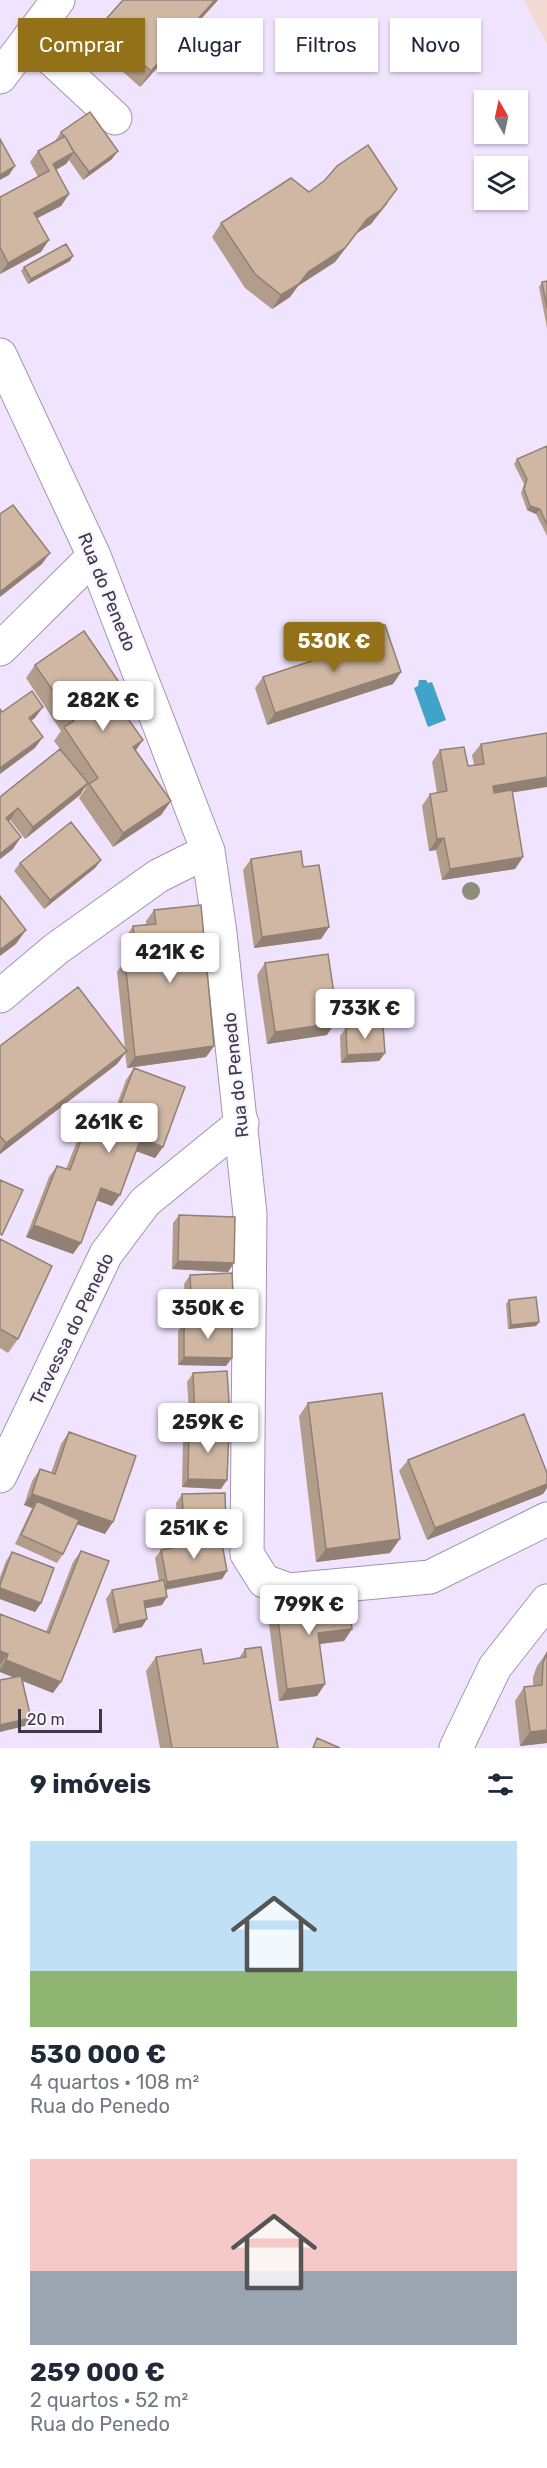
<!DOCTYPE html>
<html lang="pt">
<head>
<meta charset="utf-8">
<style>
	body { margin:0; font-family:Rubik,sans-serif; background:#f6f6f7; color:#1f2937; height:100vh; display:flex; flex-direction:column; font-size:22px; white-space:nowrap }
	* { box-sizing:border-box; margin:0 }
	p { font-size:20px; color:#747a83 }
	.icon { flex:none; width:33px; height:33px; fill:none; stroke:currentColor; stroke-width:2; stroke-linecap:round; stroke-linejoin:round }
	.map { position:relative; height:1748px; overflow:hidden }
	.panel { display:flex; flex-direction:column; background:#fff; flex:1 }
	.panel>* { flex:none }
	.guide { position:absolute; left:18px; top:18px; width:512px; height:54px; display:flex; gap:12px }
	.needle { width:39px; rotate:351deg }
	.tools { position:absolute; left:474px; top:90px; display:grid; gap:12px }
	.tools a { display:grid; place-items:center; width:54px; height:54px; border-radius:0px; background:#fff; box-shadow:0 2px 4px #0004; font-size:30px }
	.scale { position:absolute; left:18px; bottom:15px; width:84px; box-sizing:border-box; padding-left:6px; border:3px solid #3d3843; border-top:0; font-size:16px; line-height:21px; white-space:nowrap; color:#3d3843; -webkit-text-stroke:4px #f9f4ff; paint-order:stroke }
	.price { position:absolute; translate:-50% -51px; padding:0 14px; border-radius:6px; background:#fff; color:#222; font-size:20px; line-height:39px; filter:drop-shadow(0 2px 3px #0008) }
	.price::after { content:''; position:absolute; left:50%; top:36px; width:18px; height:14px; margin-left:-9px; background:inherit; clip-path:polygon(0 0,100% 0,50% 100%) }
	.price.on { background:#937119; color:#fff }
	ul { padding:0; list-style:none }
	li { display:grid; align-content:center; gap:12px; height:318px; padding:0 30px }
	li span { display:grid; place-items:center; height:186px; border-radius:0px; color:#555 }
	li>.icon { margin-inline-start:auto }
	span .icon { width:108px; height:108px; fill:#fffc; stroke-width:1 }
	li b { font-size:26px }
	h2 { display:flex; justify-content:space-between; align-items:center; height:72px; padding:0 30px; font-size:26px }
	.pill { padding:0 21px; border-radius:0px; background:#fff; box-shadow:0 2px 4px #0004; font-size:21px; line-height:54px }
	.pill.on { background:#937119; color:#fff }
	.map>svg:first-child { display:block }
</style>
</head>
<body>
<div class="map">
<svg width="547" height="1748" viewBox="0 0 547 1748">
	<rect width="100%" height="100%" fill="#f0e3fe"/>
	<path fill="#f3d9d3" d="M524,0H547V45Z"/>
	<path fill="#40a3c7" d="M419,680H426L428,683L432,682L446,720L428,727L414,688L418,686Z"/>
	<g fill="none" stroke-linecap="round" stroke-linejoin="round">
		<defs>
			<path id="minor" d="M29,38L115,118
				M0,77L58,0
				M0,355L94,556L208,851L220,933L250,1214L247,1554L264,1581L289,1590L430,1577L547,1519
				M0,649L94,556
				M0,996L56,949L158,876L208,851
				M0,1476L106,1254L145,1202L242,1123
				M456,1748L495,1667L547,1601"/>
		</defs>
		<use href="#minor" stroke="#a195ae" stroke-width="35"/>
		<use href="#minor" stroke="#fff" stroke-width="33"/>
	</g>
	<circle fill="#8e8d77" cx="471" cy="891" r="9"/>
	<path fill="#b29d8d" d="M218,0L140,87L89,42L100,26Z
		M61,132L112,159L83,180L69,160L66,164L56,170L69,194L61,206L37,218L41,252L0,274V197L38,177L30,162L38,151L55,141Z
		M309,192L388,203L371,224L357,233L335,262L298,286L290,297L272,309L245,288L212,237L221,223Z
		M70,261L28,284L21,271L24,267Z
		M547,281V328L539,287L542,282Z
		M547,446V536L536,514L527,510L521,493L524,484L514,464L517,459Z
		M368,629L401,672L393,684L267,725L255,688L263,677L362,645L360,641Z
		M35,665L113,697L143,740L136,750L171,801L161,815L113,847L79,798L86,788L85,787L80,795L25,839L10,820L8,821L13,849L0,859V797L60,749L54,741L61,731L26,678Z
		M481,744L512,793L523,857L515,869L442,880L436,850L429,851L422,806L430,794L437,793L432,762L440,750L468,766L474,765L472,755Z
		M251,859L303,867L329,927L321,939L254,948L243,870Z
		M101,860L95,868L44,909L14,871L20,863Z
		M154,910L214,1046L206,1057L127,1068L125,1053L117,1064L0,1154V1046L125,1048L117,972L125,960H128L125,938L133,926L146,925V921Z
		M265,963L327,1035L267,1044L257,975Z
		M346,1028L385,1053L379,1061L341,1063L340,1036Z
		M134,1068L163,1147L155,1158L136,1151L120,1195L112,1206L97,1200L73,1254L26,1237L49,1177L57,1166L66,1169L82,1128L90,1116L110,1123L126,1080Z
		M179,1215L234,1263L228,1272L172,1269L173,1223Z
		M0,1239L18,1339L8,1353L0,1348Z
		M190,1275L234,1313L228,1321L203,1323L226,1366L178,1365V1331L184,1323H186L184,1284Z
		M509,1300L539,1322L536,1326L508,1329L506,1304Z
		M193,1373L230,1416L224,1424L190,1426L187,1382Z
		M308,1403L390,1553L316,1562L299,1416Z
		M189,1429L221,1489L182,1487L183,1437Z
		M69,1432L105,1534L77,1524L63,1554L57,1563L15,1544L32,1508L24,1505L32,1481L40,1469L51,1473L61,1444Z
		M408,1460L547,1473V1488L543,1494L427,1540L399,1471Z
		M182,1494L226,1527L220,1536L178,1538L176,1503Z
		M161,1550L227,1571L222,1579L166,1590L162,1605L145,1608L142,1627L113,1633L106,1599L112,1590L159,1581L155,1558Z
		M81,1551L53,1693L23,1681L31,1718L25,1726L13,1677L0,1672V1614L46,1632L73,1562Z
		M12,1552L41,1603L35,1612L0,1599V1577L6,1561Z
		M276,1604L352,1629L344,1641L320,1644L325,1684L317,1696L279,1701L268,1616Z
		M245,1649L278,1748H160L146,1671L156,1657L204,1664L239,1658Z
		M547,1652V1743L520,1746L515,1701L524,1687L533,1686V1677L537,1666Z"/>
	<path fill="#918073" d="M215,0H218L140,87L151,71Z
		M118,151L112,159L83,180L89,172Z
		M74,152L66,164L46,175L53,164Z
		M15,166L9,175L0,180V175Z
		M397,189L371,224L357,233L335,262L298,286L290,297L272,309L281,295L367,219Z
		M69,194L61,206L26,224L34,213Z
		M49,240L41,252L0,274L8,263Z
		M73,256L70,261L28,284L31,279Z
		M530,506L540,509L536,514L527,510Z
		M50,553L42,564L0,597V592Z
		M401,672L393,684L267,725L275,713Z
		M121,685L112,698L110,693Z
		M43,707L35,718L21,729L29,718Z
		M43,737L35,748L0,774V768Z
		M143,740L133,754V747Z
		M547,777V787L485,797L493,786Z
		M88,783L80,795L25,839L33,827Z
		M171,801L161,815L113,847L123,833Z
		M18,808L10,820L0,827L6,818Z
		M21,837L13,849L0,859V854Z
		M444,838L436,850L429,851L437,839Z
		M523,857L515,869L442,880L450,869Z
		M101,860L95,868L44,909L50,900Z
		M329,927L321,939L254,948L262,937Z
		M26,930L16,944L0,956V950Z
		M335,1023L327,1035L267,1044L275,1032Z
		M214,1046L206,1057L127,1068L135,1057Z
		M127,1051L117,1064L0,1154V1151L6,1143Z
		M385,1053L379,1061L341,1063L347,1055Z
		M141,1138L163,1147L155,1158L133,1150Z
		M101,1188L120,1195L112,1206L93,1199Z
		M34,1225L81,1243L73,1254L26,1237Z
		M178,1261L234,1263L228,1272L172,1269Z
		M234,1313L228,1321L186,1324L192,1316Z
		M539,1322L536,1326L508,1329L511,1325Z
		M184,1357L232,1358L226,1366L178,1365Z
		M230,1416L224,1424L190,1426L195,1418Z
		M188,1479L227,1480L221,1489L182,1487Z
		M547,1484V1488L543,1494L427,1540L435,1528Z
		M32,1494L113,1522L105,1534L33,1509L37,1501L32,1508L24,1505Z
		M226,1527L220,1536L178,1538L184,1529Z
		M400,1539L390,1553L316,1562L326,1549Z
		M227,1571L222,1579L161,1590L167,1582Z
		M0,1588L41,1603L35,1612L0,1599Z
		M167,1597L162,1605L138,1610L144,1601Z
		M147,1619L142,1627L113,1633L119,1625Z
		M352,1629L344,1641L310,1645L318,1633Z
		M0,1651L8,1654L0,1665Z
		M6,1660L61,1682L53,1693L0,1672V1669Z
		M325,1684L317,1696L279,1701L287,1689Z
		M31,1718L25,1726L0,1732V1725Z
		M547,1730V1743L520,1746L530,1732Z"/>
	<path fill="#cfb7a4" stroke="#918073" stroke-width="1.5" d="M123,0H215L151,71L100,26Z
		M90,112L118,151L89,172L72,149L65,136L64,137L61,132Z
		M65,136L74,152L53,164L69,194L34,213L49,240L8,263L0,247V197L49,171L38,151Z
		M0,139L15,166L0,175Z
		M368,145L397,189L381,210L367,219L345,248L308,272L299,284L281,295L255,274L221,223L291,178L309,192L325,180L337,166Z
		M66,244L73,256L31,279L24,267Z
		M547,281V308L542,282Z
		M547,446V525L540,509L530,506L524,489L527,479L517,459Z
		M13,505L50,553L0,592V514Z
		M385,625L401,672L275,713L263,677L372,641L368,629Z
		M84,631L121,685L110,693L143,740L133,747L171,801L123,833L89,784L98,778L64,727L74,721L35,665Z
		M32,691L43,707L29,718L43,737L0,768V709L2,712Z
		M547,733V777L493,786L494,793L512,790L523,857L450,869L444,838L437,839L430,794L447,791L440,750L464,747L468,766L484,764L481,744Z
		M60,749L88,783L33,827L18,808L6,818L21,837L0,854V797Z
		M71,822L101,860L50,900L20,863Z
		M301,851L303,867L319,865L329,927L262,937L251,859Z
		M0,896L26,930L0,950Z
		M201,905L214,1046L135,1057L125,960L137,959L133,926L156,924L154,910Z
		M328,954L336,1007H333L335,1023L275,1032L265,963Z
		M78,987L127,1051L6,1143L0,1136V1046Z
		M383,1025L385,1053L347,1055L346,1028Z
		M134,1068L185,1087L163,1147L141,1138L120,1195L101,1188L81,1243L34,1225L57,1166L70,1170L90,1116L113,1124Z
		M0,1180L23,1190L2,1235L0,1234Z
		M179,1215L235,1217L234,1263L178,1261Z
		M0,1239L52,1266L18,1339L0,1329Z
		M232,1273L234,1313L192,1316L190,1275Z
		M536,1297L539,1322L511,1325L509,1300Z
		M184,1323H232V1358L184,1357Z
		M227,1371L230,1416L195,1418L193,1373Z
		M382,1393L400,1539L326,1549L308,1403Z
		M524,1414L547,1473V1484L435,1528L408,1460Z
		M189,1429L229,1430L227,1480L188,1479Z
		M69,1432L136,1456L113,1522L32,1494L40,1469L55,1474Z
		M225,1493L226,1527L184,1529L182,1494Z
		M37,1501L79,1520L63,1554L21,1535Z
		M221,1538L227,1571L167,1582L161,1550Z
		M81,1551L109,1561L61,1682L6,1660L8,1654L0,1651V1614L49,1633Z
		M12,1552L54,1568L41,1603L0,1588V1585Z
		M164,1580L167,1597L144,1601L147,1619L119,1625L112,1590Z
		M348,1595L352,1629L318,1633L325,1684L287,1689L276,1604Z
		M261,1647L278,1748H172L156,1657L201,1649L204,1664L246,1657L245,1649Z
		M547,1652V1730L530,1732L524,1687L542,1685L543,1663Z
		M21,1676L31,1718L0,1725V1680Z
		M317,1738L340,1748H313Z"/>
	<g text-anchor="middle" stroke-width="4.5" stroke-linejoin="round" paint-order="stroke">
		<g font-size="18" fill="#3d3843" stroke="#f9f4ff">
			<text transform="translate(107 592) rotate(68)" y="6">Rua do Penedo</text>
			<text transform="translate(236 1075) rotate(-96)" y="6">Rua do Penedo</text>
			<text transform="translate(72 1329) rotate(-64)" y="6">Travessa do Penedo</text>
		</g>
	</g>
</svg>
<div class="tools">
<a><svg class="needle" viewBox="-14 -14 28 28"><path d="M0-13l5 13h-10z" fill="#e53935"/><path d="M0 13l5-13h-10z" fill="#747a83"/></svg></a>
<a><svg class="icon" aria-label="layers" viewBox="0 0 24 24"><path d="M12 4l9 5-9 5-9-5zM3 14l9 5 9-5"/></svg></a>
</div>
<div class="scale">20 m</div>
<b class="price on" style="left:334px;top:673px">530K €</b>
<b class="price" style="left:103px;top:732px">282K €</b>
<b class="price" style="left:170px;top:984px">421K €</b>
<b class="price" style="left:365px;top:1040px">733K €</b>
<b class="price" style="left:109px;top:1154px">261K €</b>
<b class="price" style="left:208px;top:1340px">350K €</b>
<b class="price" style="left:208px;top:1454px">259K €</b>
<b class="price" style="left:194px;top:1560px">251K €</b>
<b class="price" style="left:309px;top:1636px">799K €</b>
<div class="guide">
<a class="pill on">Comprar</a>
<a class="pill">Alugar</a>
<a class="pill">Filtros</a>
<a class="pill">Novo</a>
</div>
</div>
<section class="panel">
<h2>9 imóveis<svg class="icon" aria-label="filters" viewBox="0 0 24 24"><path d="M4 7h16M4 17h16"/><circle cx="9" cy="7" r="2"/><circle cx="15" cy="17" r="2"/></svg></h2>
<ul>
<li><span style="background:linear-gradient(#bfe0f5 70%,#8fb573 0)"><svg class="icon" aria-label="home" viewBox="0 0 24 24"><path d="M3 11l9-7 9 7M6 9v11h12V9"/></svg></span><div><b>530 000 €</b><p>4 quartos · 108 m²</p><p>Rua do Penedo</p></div></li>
<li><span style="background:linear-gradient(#f6c9c9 60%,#9aa5b1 0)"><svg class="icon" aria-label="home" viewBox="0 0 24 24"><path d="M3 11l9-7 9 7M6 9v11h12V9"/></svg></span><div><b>259 000 €</b><p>2 quartos · 52 m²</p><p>Rua do Penedo</p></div></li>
</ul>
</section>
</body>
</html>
